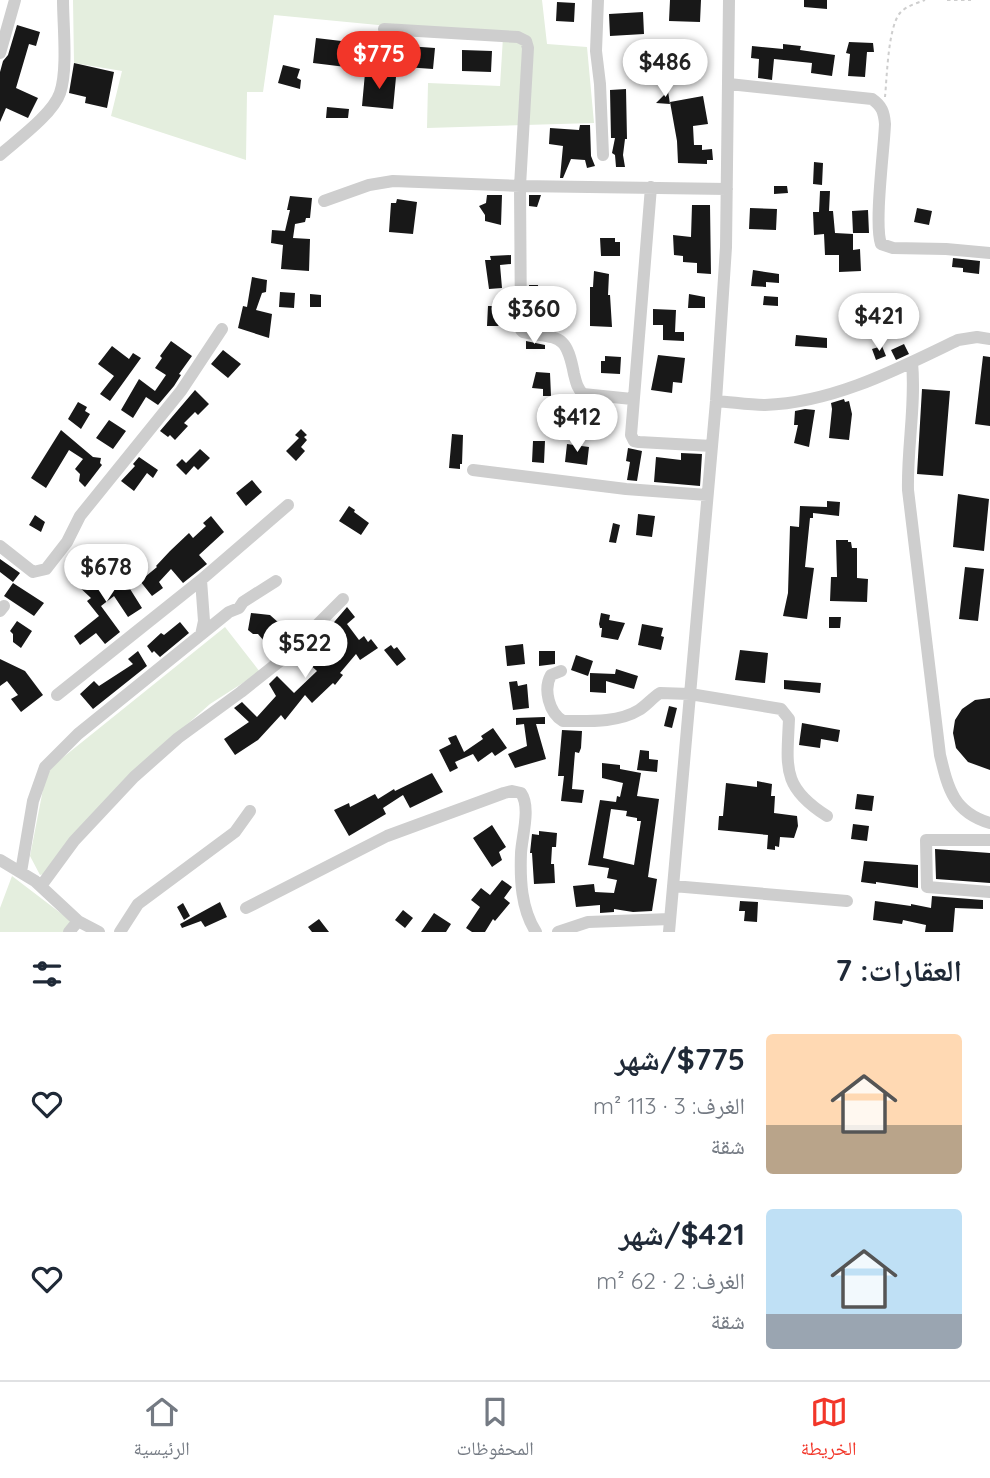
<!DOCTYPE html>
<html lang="ar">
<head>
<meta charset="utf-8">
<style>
	body { margin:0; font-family:Quicksand,"Noto Naskh Arabic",sans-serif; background:#f6f6f7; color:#1f2937; direction:rtl; height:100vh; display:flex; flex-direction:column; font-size:26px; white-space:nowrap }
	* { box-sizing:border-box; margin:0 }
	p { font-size:23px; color:#747a83 }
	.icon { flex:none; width:38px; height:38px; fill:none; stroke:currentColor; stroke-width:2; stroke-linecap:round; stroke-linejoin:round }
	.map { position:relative; height:932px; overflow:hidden; direction:ltr }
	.sheet { display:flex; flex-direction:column; background:#fff; flex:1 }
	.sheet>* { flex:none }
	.price { position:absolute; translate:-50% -60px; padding:0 16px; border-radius:24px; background:#fff; color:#222; font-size:23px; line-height:46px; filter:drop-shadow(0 2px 4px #0008) }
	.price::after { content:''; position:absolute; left:50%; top:42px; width:21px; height:16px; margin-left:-10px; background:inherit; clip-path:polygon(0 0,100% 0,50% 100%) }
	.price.active { background:#f23629; color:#fff }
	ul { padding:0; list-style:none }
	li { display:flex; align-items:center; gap:21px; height:175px; padding:0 28px }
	li span { display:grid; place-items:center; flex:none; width:196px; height:140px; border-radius:7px; color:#555 }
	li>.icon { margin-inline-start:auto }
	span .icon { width:84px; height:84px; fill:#fffc; stroke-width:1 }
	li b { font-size:30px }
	h2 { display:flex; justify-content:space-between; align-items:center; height:84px; padding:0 28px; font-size:30px }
	.tabs { display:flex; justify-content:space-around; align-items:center; height:98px; border-top:2px solid #e0e1e3; background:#fff; font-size:19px; color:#747a83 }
	.tabs a { display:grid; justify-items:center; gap:4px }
	.tabs .active { color:#f23629 }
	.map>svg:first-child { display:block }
</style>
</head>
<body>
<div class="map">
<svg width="990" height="932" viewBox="0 0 990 932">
	<rect width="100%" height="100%" fill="#fff"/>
	<path fill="#e4eede" d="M73,0H542L547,44L587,47L594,123L427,128L428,83L500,86L503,37L274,15L263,92H247L246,160L111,116L122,71L74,63Z
		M225,627L260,672L210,704L131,774L44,874L40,875L30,856L46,774L56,763Z
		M12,876L71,921L72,932H0V908Z"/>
	<path fill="#181818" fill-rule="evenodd" d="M670,0H701L700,22L669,21Z
		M804,0H827V9L804,7Z
		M557,2L575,3L574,22L556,21Z
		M643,12L644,34L610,36L609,14Z
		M17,25L40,32L36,46L29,44L16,88L38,98L28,118L6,108L0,122V72L3,61L8,55Z
		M316,38L350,42L346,67L313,63Z
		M659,39L661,59L652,63L647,40Z
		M849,42L873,43L874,52H867L865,77L848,76L850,54L846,53Z
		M783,44L801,46L800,50L835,55L832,76L811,73L812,63L774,59L772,80L758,78L759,59L751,58L752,46L783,49Z
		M407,46L435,48L433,69L405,67Z
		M462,50L492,51L491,72L462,71Z
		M74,63L114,72L107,108L85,103L86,97L69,93Z
		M283,65L300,69L297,78L301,80L300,89L278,83Z
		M365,73L396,77L393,109L362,106Z
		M626,89L627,139H625L623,155L625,167H616L615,155L612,153L615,138H611L610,90Z
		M668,91L670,104L656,103Z
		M703,96L708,124L693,126L694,145H702V150L712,149L713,160H707V164L678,163L677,141L670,102Z
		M327,107L349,109L348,118H326Z
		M580,125H590L591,156L595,166L587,168L585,160L571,159L563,178H560L563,146L549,144L550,128L579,130Z
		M814,162L823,163L822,185L813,184Z
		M774,186H787L788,193L774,194Z
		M820,191H830L829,211H833L835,233L853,234V250L860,249L861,271L839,272V255H825L824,234L814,235L813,212H819Z
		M487,195H502L501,225L485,221V215L479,206L486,203Z
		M529,195H541L537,207L529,206Z
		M290,196L312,198L310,218H306L305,222L295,224L293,238L310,239L309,271L281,269L283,245L271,243L272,230L285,231L290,210H287Z
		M397,199L417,202L413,234L389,232L391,203H396Z
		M692,205H710L711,274L697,273V263L683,262V256L674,255L673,235L691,237Z
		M750,208L777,209L776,230L749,229Z
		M917,208L932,211L929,225L914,222Z
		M868,210L869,233H853L852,211Z
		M600,238H615V242H620V256H601Z
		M511,255V264L500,265L502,288L489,289L485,260H491L490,256Z
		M953,258L980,261L979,274L963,272V268L952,267Z
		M753,270L779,274V283L766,282V287L751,286Z
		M594,271L609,274L608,295H610L612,327L590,326V287H593Z
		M252,277L267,280L266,292L262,293L256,310L272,314L269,338L238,328L243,306L247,307Z
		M529,285H538L539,310H536L535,325L530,324Z
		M280,292L295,293L294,308L279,307Z
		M310,294L321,295V307H310Z
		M689,294L705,297V308H688Z
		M764,296L778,297V306L763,305Z
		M488,306H503V326H487Z
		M653,309L676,310L675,332H684V341L663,340V325H653Z
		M796,335L827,338V348L795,346Z
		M171,341L192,356L179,374L181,375L174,386L158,405L146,397L133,418L121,410L139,379L155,391L166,375L155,368L162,358L160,356Z
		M526,341L545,345V349H526Z
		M904,344L909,354L896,360L891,350Z
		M112,346L129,359L133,353L141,358L110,401L100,394L114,376L98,364Z
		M882,346L886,356L876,360L872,349Z
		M223,350L241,364L228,378L211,364Z
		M658,355L685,358L682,383L673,382L672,393L651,390Z
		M605,356L621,357L620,374L601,373V361H605Z
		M983,356L990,357V426L975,424Z
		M536,372L550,373L551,396H543V389L532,388Z
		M922,389L950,391L943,476L917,474Z
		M195,390L209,404L198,415L195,412L184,423L188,426L175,440L170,435L168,437L160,431Z
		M844,399L845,402L849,401L852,414L849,440L829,438L832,409L831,403Z
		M563,401L584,403L582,420L571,419L570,430L560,429Z
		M78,402L87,407L85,411L90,414L81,429L68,419Z
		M805,409L815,410L809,447L794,443L798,425H794L795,411Z
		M109,420L126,431L113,449L96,438Z
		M301,429L307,435L304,437L307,440L301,447L305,451L296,461L286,451L299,438L295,435Z
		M61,430L93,457L101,458L100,463L102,465L85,487L79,481L80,474L75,469L83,459L69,450L46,488L31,478Z
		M452,434L463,435L462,464H460V469L449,468Z
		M533,441H545L544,463L532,462Z
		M567,444L589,447L587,465L565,462Z
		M628,448L642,451L637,481L627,480L630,462L626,461Z
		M200,449L210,458L198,470L194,466L186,475L176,465L182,459L186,463Z
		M681,453L702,454L700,486L654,482L656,457L681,460Z
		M139,457L158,470L153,478L147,473L134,491L121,481L135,466L133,464Z
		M252,480L262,492L246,506L236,493Z
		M958,494L989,499L984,551L953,547Z
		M827,501L840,502L839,516L813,513V518H810L805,567L814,568L807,619L783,616L788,593L790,526L799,527L800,506L827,507Z
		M349,506L355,510L354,512L369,523L361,535L339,521Z
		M638,514L655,516L652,537L636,535Z
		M35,515L45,522L41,532L29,525Z
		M211,516L224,532L199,555L207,564L183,583L171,569L159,582L163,588L152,596L140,581L157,567L156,566L170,551L189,533L193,538L206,526L203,523Z
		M613,523L620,525L616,543L609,542Z
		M836,540H848V542H851L852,548H857V578L868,579L867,602L830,601L831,577H837Z
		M0,559L20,573L13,582L0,572Z
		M115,565L142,608L128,617L114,596L101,606L120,632L105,644L96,633L80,645L74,636L99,616L87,601L91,598L77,585L88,574L99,584Z
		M965,567L984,569L978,621L959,619Z
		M13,583L44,603L34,616L4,596Z
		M347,607L355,617L347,624L359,640L364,636L368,642L371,639L378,648L360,660L356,654L340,673L343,675L335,685L333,683L312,703L305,695L285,720L281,715L258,740L235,755L224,739L249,722L234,708L242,702L257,717L276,696L269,684L277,676L294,693L317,671L299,655L308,646L311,649Z
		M251,613L270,615L288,631L273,647L268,640L264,641L258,634H253L248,630Z
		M601,613L610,615L609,620L625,623L618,640L601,637L602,628H600L599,624Z
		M829,617H841L840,628H829Z
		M17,621L32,631L21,648L13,642V634L10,631Z
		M180,622L189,633L160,657L154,651L152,653L147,646L161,633L164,635Z
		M642,624L663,628L661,636L664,637L661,650L638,645Z
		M523,644L525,664L507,666L505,646Z
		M391,645L394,649L397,647L406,659L397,666L384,650Z
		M740,650L768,653L765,683L735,680Z
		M138,651L147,666L93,709L80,694L94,681L99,686L133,664L128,659Z
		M539,651H555V664L539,666Z
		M576,655L593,661L588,676L571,670Z
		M0,659L25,671L43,695L21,712L11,699L18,695L7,681L0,686Z
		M616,669L638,676L634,689L606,681V693L590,692V673L615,674Z
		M784,680L821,683L820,693L784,689Z
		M517,681L518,686L527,684L529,708L513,710L509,682Z
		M990,698V770L968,762L956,748L953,733L955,720L962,709L975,700Z
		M669,706L677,708L672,728L664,726Z
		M545,717V724H536L546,759L515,768L508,754L527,746L524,724L516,725V718Z
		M802,723L840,730L838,742L821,739L820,748L799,745Z
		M493,728L507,748L495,756L492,752L478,762L473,754L455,762L458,768L450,772L439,750L451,744L448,738L456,735L464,752L483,739L481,736Z
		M562,730L582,731L581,748L579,753L575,752L572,789L584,790L582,803L561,801L564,776H558Z
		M640,750L649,751V759L658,760L657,772L637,770Z
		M602,763L620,765V769L641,773L637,796L659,799L648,877L657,879L652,911L633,912L614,909V912L600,913V905L576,907L573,886L594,884L595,892L614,893L617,880L607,878L609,868L588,865L600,800L616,802L617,796L620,797L623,783L602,778ZM611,809L627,811L626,816L637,818V821H641L634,865L603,858Z
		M432,773L443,792L410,808L403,795L383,808L386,814L349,836L334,810L349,803L350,807L375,794L378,799L394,789L395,791Z
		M757,781L772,784L771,796H775L774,813L797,816L798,826L794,838L780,837L779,847L775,846V850L767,849L768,835L718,830L719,816H723L726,783L757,787Z
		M857,794L874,796L872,811L855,809Z
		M853,824L869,826L867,841L851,839Z
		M492,825L506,847L499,852L502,860L492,867L473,838Z
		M539,831L557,833L556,847H552L551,864H554L555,883L534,884L532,853H530L532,834L539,835Z
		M935,849L990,853V883L936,879Z
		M864,861L918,865V888L876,882V884L861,882Z
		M502,880L512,887L504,898L510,903L495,921L493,919L485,932H472L466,928L480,907L471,900L481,888L490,895Z
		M932,896L983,900V909L955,908L953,932H925L926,925L903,920L902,924L873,920L875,901L911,906V904L931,908Z
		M740,901L758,902L757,922L744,921L745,911H739Z
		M220,902L227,917L205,927L201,921L182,928L180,924Z
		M183,903L190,916L184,920L177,907Z
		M403,910L413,918L405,928L395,920Z
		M434,913L451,924L446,932H421Z
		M319,919L329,932H312L308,927Z"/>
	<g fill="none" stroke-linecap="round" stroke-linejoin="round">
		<path stroke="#cecece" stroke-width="2" stroke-dasharray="3.5 3.5" stroke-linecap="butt" d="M947,0H971
			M885,97C887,77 888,27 900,13C906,6 917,3 925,0"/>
		<path stroke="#cecece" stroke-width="12" d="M598,0L596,51L600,84L603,155
			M384,29L518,37L526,41L528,48L520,186L727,189
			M0,53L15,0
			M729,84L872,99C882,106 884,112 885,124C884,150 874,224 881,244L893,248L946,249L990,253
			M0,155C17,140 53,114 60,93C68,70 63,25 63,0
			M651,187L631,435L634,441L639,442L712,446
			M324,201L369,185L393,181L520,186L521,330L523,332C560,339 566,333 574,374C576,382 577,388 583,394L632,399
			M912,362C916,405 907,447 908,490L940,755C948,788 953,812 990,823
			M716,401C732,402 749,405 765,405C833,403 898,369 958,340L977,337L990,339
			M473,470L626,489L707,495
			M0,546L33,572L46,569L67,542L80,516L181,391L222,329
			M201,580L288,505
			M0,611L4,606
			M561,671L551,675C543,689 549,713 563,721C587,721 618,723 639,710C647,705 652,698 660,693L690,694L781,709L789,719C787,767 781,787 827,816
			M57,695L201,580L204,621L201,635
			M990,840H926L927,887L990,892
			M0,860L35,881L78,921L99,932
			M21,872L33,801L45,767L78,734L229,612L239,608L243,602L276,581
			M41,886L74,841L134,777L178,738L241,692L285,657L343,599
			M673,886L847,901
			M246,908L387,836L504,793L512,791L521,793C531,807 522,836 521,853C520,879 521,909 536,932
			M69,932L78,921
			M120,932L138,904L235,832L250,811
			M558,932L588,922L670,919
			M669,932L716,401L726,247L729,0"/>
	</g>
</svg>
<b class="price active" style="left:379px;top:91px">$775</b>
<b class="price" style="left:665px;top:99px">$486</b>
<b class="price" style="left:534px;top:346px">$360</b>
<b class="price" style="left:879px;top:353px">$421</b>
<b class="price" style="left:577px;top:454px">$412</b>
<b class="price" style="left:106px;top:604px">$678</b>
<b class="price" style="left:305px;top:680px">$522</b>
</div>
<section class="sheet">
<h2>العقارات: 7<svg class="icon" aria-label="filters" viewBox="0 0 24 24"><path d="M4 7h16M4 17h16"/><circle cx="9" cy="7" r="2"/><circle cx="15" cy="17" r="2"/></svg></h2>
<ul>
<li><span style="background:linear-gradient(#ffd9b3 65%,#b9a48a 0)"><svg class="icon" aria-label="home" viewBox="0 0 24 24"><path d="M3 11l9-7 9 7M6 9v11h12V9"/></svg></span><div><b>$775/شهر</b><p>الغرف: 3 · 113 m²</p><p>شقة</p></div><svg class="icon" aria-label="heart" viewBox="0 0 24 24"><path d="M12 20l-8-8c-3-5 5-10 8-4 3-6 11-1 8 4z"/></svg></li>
<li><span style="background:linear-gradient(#bfe0f5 75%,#9aa5b1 0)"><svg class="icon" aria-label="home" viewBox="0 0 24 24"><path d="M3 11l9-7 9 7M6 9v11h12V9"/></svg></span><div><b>$421/شهر</b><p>الغرف: 2 · 62 m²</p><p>شقة</p></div><svg class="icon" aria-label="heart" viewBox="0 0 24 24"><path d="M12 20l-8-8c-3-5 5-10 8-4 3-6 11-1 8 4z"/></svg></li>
</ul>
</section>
<nav class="tabs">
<a class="active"><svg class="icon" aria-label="map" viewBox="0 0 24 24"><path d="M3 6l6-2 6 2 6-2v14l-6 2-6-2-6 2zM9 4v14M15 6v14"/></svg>الخريطة</a>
<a><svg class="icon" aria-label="saved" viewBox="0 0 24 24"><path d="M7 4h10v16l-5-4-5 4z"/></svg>المحفوظات</a>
<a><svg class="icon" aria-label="home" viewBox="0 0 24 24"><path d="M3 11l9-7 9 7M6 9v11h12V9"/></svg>الرئيسية</a>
</nav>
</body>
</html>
